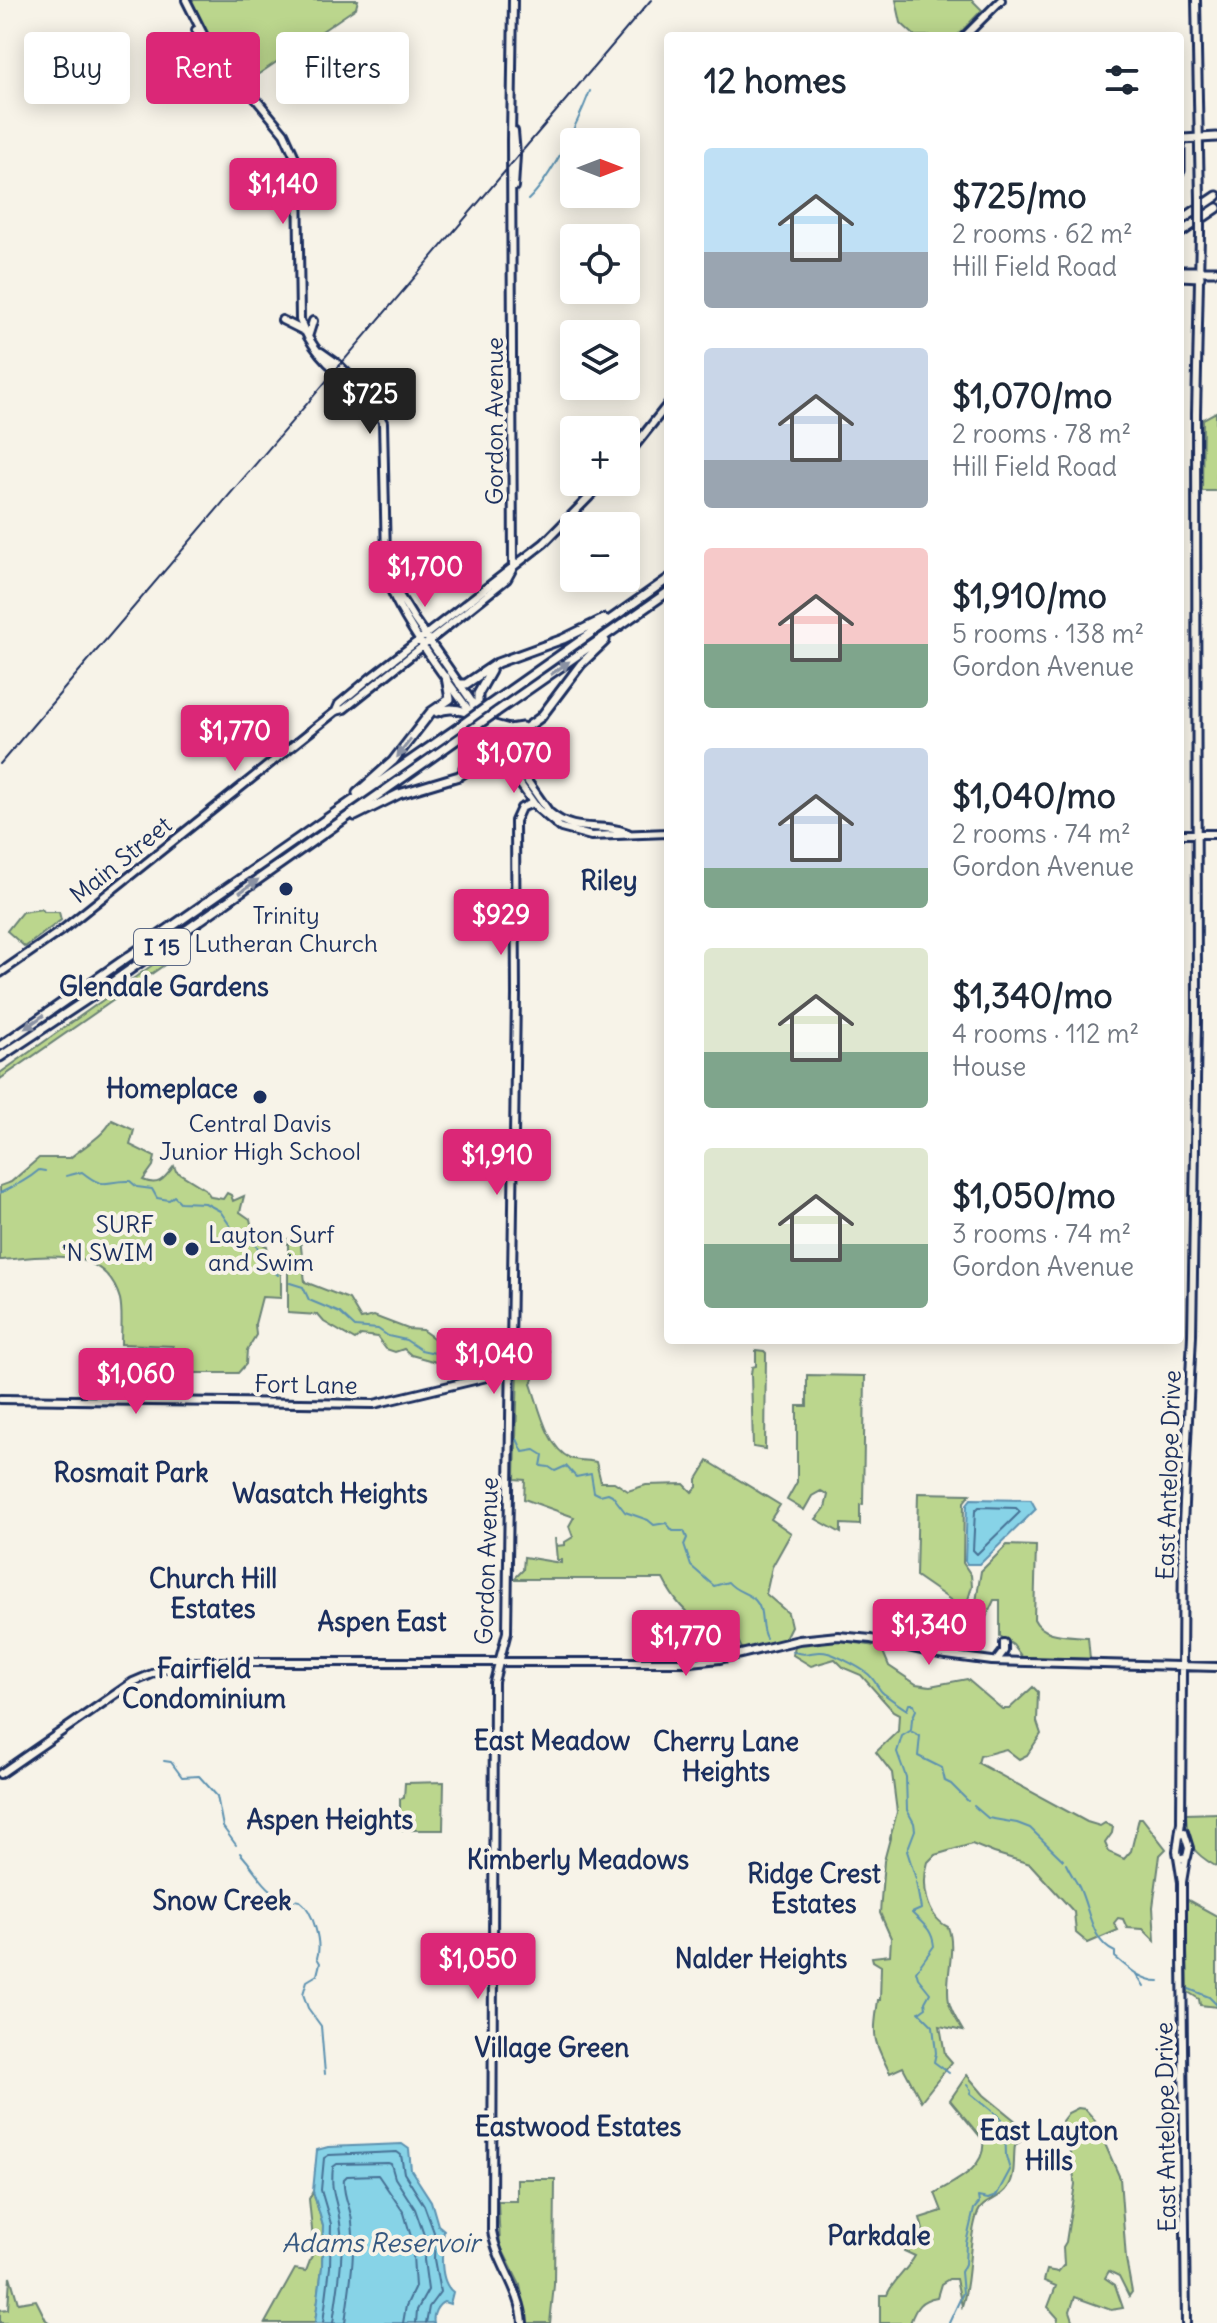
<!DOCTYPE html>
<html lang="en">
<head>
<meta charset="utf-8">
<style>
	body { margin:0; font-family:Delius,sans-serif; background:#f2f2f3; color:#1f2937; height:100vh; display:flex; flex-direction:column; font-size:30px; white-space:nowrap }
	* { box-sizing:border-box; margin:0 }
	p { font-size:26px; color:#747a83 }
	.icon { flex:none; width:44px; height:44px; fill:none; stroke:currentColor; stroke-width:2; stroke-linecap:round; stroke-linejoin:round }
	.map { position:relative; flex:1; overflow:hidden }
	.drawer { position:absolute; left:664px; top:32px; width:520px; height:1312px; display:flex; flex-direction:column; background:#fff; border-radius:8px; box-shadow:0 4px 20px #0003 }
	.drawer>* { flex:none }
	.top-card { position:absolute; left:24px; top:32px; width:520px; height:72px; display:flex; gap:16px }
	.needle { width:52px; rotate:90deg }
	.controls { position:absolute; left:560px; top:128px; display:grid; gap:16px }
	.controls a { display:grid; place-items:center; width:80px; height:80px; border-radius:8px; background:#fff; box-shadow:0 4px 20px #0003; font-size:40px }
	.price { position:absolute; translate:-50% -68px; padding:0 18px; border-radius:8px; background:#db2777; color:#fff; font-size:26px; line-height:52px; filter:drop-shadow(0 2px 4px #0008) }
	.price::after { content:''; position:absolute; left:50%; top:48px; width:24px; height:18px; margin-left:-12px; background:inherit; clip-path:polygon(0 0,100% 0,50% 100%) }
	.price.on { background:#222; color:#fff }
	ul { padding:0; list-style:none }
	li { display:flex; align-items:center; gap:24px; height:200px; padding:0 40px }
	li span { display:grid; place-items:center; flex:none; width:224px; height:160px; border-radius:8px; color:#555 }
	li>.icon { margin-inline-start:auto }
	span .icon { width:96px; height:96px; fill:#fffc; stroke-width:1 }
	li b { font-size:34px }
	h2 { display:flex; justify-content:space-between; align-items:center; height:96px; padding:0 40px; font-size:34px }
	.chip { padding:0 28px; border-radius:8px; background:#fff; box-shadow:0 4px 20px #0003; font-size:28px; line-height:72px }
	.chip.on { background:#db2777; color:#fff }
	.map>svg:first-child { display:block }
</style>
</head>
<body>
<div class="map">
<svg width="1217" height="2323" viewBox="0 0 1217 2323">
	<rect width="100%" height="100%" fill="#f7f3e8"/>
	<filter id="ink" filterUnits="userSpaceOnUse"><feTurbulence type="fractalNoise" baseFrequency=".0125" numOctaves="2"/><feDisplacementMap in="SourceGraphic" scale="16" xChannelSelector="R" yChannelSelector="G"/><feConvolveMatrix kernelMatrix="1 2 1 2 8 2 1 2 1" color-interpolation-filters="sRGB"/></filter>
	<g filter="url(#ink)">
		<path fill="#bbd68d" stroke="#6b8276" stroke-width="2" d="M190,0H358L356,8L247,82C223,56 203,33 190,0Z
			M896,0H972L982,10L957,36H915L901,23Z
			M1216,412L1217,491H1202L1203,419Z
			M42,909L44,912H59L61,920L25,947L7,931L22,912Z
			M175,949L180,954L0,1079V1073Z
			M112,1120L134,1130L130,1145L155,1157L153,1166L143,1180C159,1187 164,1179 174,1166L176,1171L205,1189L211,1197L223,1199L227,1193L231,1195L233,1201L244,1196L240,1212L250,1219C254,1233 249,1238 267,1246L270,1263L281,1274V1298L262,1297L255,1324L256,1335L247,1350L246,1364L238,1373H174L173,1367L165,1370L156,1365L143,1367L142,1351L148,1352L150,1356L149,1362L153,1359L156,1362L174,1363L173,1346L121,1344C121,1330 123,1313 120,1299C104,1244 44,1257 0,1260V1186L11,1182L39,1158H70C84,1146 103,1137 112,1120Z
			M294,1237L300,1238L305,1282L349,1299L361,1319L374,1316L408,1329L422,1330L435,1339C467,1322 474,1343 493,1366L490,1371L484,1374L476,1363L469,1360L440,1363L411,1355L404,1349L395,1352L386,1349L377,1337L361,1335L355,1340L324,1322L318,1315L288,1313V1239Z
			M756,1350L764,1351L766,1353L765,1449L753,1447L751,1374L752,1367L756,1366Z
			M549,1351V1355L530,1368L536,1371L531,1384C539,1406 547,1448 570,1458C577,1461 588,1460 596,1462L601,1482H614L628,1491L646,1485L684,1484L692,1492L697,1487V1479L708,1461L780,1505L771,1519L791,1533L772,1567L766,1594L788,1613L791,1626L784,1640L742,1649L732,1628C723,1624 716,1625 707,1624C688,1620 671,1595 663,1579H514L523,1570L524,1557L561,1563V1560H557L555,1538L556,1546L565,1545V1542L573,1537L569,1526L574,1517L524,1499L525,1480L515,1479L518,1367L533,1355Z
			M807,1375L865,1376L863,1504L860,1505V1525L841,1524V1533L816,1519L825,1508L828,1495L821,1491L812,1496L804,1510L787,1500L797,1482V1406H807Z
			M918,1493L970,1494L964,1502L963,1563L971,1575L972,1586L965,1610L916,1576Z
			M1007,1545L1036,1546L1034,1619C1043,1638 1070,1635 1088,1637L1090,1659L1022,1657L1013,1645L1000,1636V1600H994L982,1626L973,1620L981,1571Z
			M838,1640L881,1647L889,1666L916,1684L930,1686L967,1679L1002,1709H1009L1033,1687L1038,1692L1037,1722L1041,1734L1027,1755L1019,1759L1006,1749L980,1756L978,1763L1087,1822L1100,1826L1105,1823L1113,1827L1112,1833L1105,1843L1109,1852L1124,1859L1131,1851L1139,1818H1142L1166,1849L1160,1855L1153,1907L1155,1941L1143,1929L1127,1928L1123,1919L1118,1918L1114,1923L1118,1930L1088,1943L1076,1933L1074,1912L1030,1864L994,1853L972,1844L935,1855L928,1862C921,1884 926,1916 948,1927C957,1950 944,1978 949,2002C951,2012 958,2022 963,2031L940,2026L945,2054L952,2062L921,2101L903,2067L890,2073C872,2038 873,2038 878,2000H880L881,1966L873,1961L872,1957L890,1955L891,1938L880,1913L884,1861L897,1812L892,1773L876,1752L898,1731L899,1714L893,1711L861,1675L844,1668L835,1659L811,1666L793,1655L795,1646L811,1641Z
			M444,1782L443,1830H400V1799L404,1798L405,1783Z
			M1217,1813V1867C1191,1852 1187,1844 1186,1814Z
			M1186,1899L1217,1916V2007L1200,2005L1199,1999L1188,1992Z
			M967,2075L984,2095L1023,2127L1029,2136L1015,2145C1013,2158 1016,2176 1008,2187C1000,2201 982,2199 977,2215C967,2244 972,2277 962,2306L956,2279H949L941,2284L937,2297C920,2300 916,2307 910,2323H880V2295H887C893,2280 906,2272 915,2256L904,2251L908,2237L918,2238L923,2230L920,2218L942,2211L935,2193C955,2181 987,2168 983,2140L950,2100Z
			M1078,2108L1085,2109L1094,2119L1120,2178L1126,2259L1132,2292L1129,2296L1119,2276L1109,2271L1105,2278L1115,2285L1123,2308L1111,2310L1075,2297L1070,2311L1074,2323H1057L1058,2318L1048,2307L1056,2286L1044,2281L1047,2270L1058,2272L1064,2265L1063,2247L1066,2242L1075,2184L1067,2134L1062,2121L1068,2113Z
			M517,2179H555L554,2285L550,2323H527L520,2285L500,2245L498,2201H517Z
			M313,2191L323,2226L322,2267L315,2323H265L295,2269L306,2271L314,2250L309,2199Z
			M10,2276L18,2303L36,2300L46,2320L50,2323H0V2310L8,2309Z"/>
		<path fill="#87d3e7" stroke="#5c91b0" stroke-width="2" d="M971,1499L1031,1500L1036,1509L980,1564H967L965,1561L967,1504Z
			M402,2144L409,2149L411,2170L431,2201L438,2225L444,2230C442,2249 438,2281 453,2292L450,2304L444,2302C437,2305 432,2315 434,2323H315L322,2267L323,2226L313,2191L317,2150L328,2147Z"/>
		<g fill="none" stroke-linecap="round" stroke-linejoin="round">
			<path stroke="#467195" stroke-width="2" d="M979,1507L1016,1508L1020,1512L977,1554L973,1550L975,1511Z
				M323,2323L330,2267L331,2224L321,2190L324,2158L329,2155L397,2152L401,2155L404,2173L424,2205L435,2235L434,2259L440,2292L429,2307L426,2323
				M333,2323C337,2292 345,2254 340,2223C337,2198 330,2195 333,2167L337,2164L388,2163L391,2164L395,2178L415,2209L425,2238L424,2260L428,2290L417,2310L416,2323
				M345,2323C349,2290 356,2255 352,2222C351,2207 342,2195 344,2179L347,2176L378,2175L404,2213L412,2240L415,2287L406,2306L403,2323"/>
			<path stroke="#5c91b0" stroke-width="2" d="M528,200C552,177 578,122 590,91
				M66,1176L82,1172C106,1191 103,1180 130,1181L137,1187L152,1189L157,1198L169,1200L174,1196L180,1202L205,1203L220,1211L233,1230L257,1246L263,1262L278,1275
				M0,1193C16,1185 26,1181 39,1170L45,1171
				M290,1283L303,1287L309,1300L340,1313L355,1327L378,1329L388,1336L406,1340L421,1350L435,1353L461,1349L481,1360L486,1366
				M517,1439L523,1452L535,1450L543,1455L541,1466L549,1467L555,1471L566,1466L576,1477L591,1474L594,1492L600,1495L608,1493L612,1495L625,1512L648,1520L654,1525L666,1523L673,1531H684L687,1538L684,1545L691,1566L714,1586L728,1582C736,1592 747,1592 755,1600C765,1610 759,1626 766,1638
				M792,1651C809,1658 813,1649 828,1653C836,1655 866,1670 871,1677C875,1681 878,1688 882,1692C886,1696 901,1706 907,1710L909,1704H914L916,1710L912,1719L911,1730
				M910,1731L902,1736L897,1752L906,1777L907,1810L914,1823L915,1830L907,1851L916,1879
				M912,1732L920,1736L918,1756L942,1768L945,1781L951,1784L968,1801
				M164,1761L171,1762L182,1777L199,1776L217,1796L223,1827L236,1845
				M974,1806L988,1818L1017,1823L1030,1828L1063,1860
				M240,1853C262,1876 263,1896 300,1901C313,1910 322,1943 317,1958L320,1963L317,1975L307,1981L303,1994L308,2008L321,2026L325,2074
				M1066,1864C1070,1873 1075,1879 1079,1887C1089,1908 1092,1943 1115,1952V1957C1128,1968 1142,1981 1159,1981
				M916,1882L921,1909L912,1913C924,1925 932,1929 934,1946L916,1971L918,1978L930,1993L925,2002L926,2007L919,2012L933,2026L936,2053L934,2062L949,2073
				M1136,1974L1144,1987
				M1189,1989L1209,1997L1217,2005
				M949,2323L963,2293L961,2272L965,2264L966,2243L974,2209L979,2203L978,2197L988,2199L996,2196L1010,2170L1006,2156L1005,2125L997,2115L970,2093L971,2090L967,2085"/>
			<defs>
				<path id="major" d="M186,0L204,36L284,133L294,155L298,175L300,320C308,342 329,370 351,379
					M513,0L511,140L513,568
					M1196,0L1200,199
					M196,30L214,56L248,92
					M965,36L1001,0
					M514,131L516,155L514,187
					M282,320L304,331
					M308,337L313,321
					M321,352L338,364L363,389L383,422L386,558L396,590L414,619L549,812C577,836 599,821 628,833
					M626,457L668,404
					M385,559C375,587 452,687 471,713
					M336,711L339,704L370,678L544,543L604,482
					M477,723L537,808L561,828L591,836L668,833
					M1180,834H1217
					M0,973L62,930L336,711L344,709L507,579L513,568
					M0,1399L374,1404L491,1376L509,1366
					M997,1660L1004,1651V1643
					M0,1774L133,1682L166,1668L193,1662H691L720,1659L799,1640L838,1636L871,1639L939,1654L992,1661L1217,1667
					M1182,1858L1187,1857L1189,1848L1184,1832
					M1186,1858L1182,1882V1956L1186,2323
					M1182,1882L1177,1851L1181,1822L1183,1525L1192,1335L1197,1022L1196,414L1200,235
					M523,2323C521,2289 497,2264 492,2231L494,1682L507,1632L516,995L515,821L521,808L533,803"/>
				<path id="highway" d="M1180,171V146L1183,139L1217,137
					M1180,221L1217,196
					M1180,233L1217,208
					M1180,271H1217
					M1180,276L1200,277
					M460,684H466L497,663L563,639L604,619
					M489,705L668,579
					M478,711V694L491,671
					M437,712C457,703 474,715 490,728
					M496,712L668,592
					M487,723L509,729L522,727
					M515,765L509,748L512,738L541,717L581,664L605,641
					M464,768C482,750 480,727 473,704
					M357,793L393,761L431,712L450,699L446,677
					M355,816L399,794L459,776L489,756L497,754
					M0,1046L460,726
					M0,1057L101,990L465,734"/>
			</defs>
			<use href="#major" stroke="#1b2f5e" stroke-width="12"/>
			<use href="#highway" stroke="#1b2f5e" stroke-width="13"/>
			<use href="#major" stroke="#f7f3e8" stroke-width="6"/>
			<use href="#highway" stroke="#f7f3e8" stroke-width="7"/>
			<path stroke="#1b2f5e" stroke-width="2" d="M0,764L651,0"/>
			<defs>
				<path id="major-bridge" d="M1200,199V235"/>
				<path id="highway-bridge" d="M460,726L489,705
					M465,734L496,712"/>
			</defs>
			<use href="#major-bridge" stroke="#1b2f5e" stroke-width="12" stroke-linecap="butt"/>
			<use href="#highway-bridge" stroke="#1b2f5e" stroke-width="13" stroke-linecap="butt"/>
			<use href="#major-bridge" stroke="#f7f3e8" stroke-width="6"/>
			<use href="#highway-bridge" stroke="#f7f3e8" stroke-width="7"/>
		</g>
		<defs><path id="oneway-solid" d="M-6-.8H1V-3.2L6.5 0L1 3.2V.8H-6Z" transform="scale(2)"/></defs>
		<g fill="#8991a3">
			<use href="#oneway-solid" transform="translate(560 668) rotate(-35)"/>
			<use href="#oneway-solid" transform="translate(404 748) rotate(127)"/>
			<use href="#oneway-solid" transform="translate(249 886) rotate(-35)"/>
			<use href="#oneway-solid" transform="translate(34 1022) rotate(145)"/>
		</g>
	</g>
	<g fill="#1b2f5e" stroke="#f7f3e8" stroke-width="3">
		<circle cx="286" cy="889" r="8"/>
		<circle cx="260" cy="1097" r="8"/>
		<circle cx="170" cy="1239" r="8"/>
		<circle cx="192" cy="1249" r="8"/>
	</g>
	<g text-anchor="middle" stroke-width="8" stroke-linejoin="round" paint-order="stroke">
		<rect fill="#f7f3e8" stroke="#5d6a87" stroke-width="2" x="134" y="929" width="56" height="36" rx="6"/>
		<g font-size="22" font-weight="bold" fill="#1b2f5e">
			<text x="162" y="955">I 15</text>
		</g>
		<g font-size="24" fill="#1b2f5e" stroke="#f7f3e8">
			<text transform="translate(495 421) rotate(-90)" y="8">Gordon Avenue</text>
			<text transform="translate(121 860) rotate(-39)" y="8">Main Street</text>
			<text transform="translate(306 1385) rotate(1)" y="8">Fort Lane</text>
			<text transform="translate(1169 1475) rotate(-88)" y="8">East Antelope Drive</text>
			<text transform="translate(487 1561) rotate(-88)" y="8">Gordon Avenue</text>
			<text transform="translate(1166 2127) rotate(-91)" y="8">East Antelope Drive</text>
		</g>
		<g font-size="24" fill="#1b2f5e" stroke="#f7f3e8">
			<text x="286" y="924">Trinity<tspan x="286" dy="28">Lutheran Church</tspan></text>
			<text x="260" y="1132">Central Davis<tspan x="260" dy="28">Junior High School</tspan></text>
			<text x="154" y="1233" text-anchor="end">SURF<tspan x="154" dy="28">'N SWIM</tspan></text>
			<text x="208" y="1243" text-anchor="start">Layton Surf<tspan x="208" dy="28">and Swim</tspan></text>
		</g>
		<g font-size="26" font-weight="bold" fill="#1b2f5e" stroke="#f7f3e8">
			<text x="609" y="890">Riley</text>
			<text x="164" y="996">Glendale Gardens</text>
			<text x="172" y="1098">Homeplace</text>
			<text x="131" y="1482">Rosmait Park</text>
			<text x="330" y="1503">Wasatch Heights</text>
			<text x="213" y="1588">Church Hill<tspan x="213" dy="30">Estates</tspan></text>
			<text x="382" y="1631">Aspen East</text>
			<text x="204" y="1678">Fairfield<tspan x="204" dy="30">Condominium</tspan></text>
			<text x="552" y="1750">East Meadow</text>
			<text x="726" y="1751">Cherry Lane<tspan x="726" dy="30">Heights</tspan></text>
			<text x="330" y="1829">Aspen Heights</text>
			<text x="578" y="1869">Kimberly Meadows</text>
			<text x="814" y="1883">Ridge Crest<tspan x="814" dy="30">Estates</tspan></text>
			<text x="222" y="1910">Snow Creek</text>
			<text x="761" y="1968">Nalder Heights</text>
			<text x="552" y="2057">Village Green</text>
			<text x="578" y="2136">Eastwood Estates</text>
			<text x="1049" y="2140">East Layton<tspan x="1049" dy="30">Hills</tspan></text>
			<text x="879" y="2245">Parkdale</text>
		</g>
		<g font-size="26" font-style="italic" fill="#365880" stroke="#f7f3e8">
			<text x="381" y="2252">Adams Reservoir</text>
		</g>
	</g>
</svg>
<div class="controls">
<a><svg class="needle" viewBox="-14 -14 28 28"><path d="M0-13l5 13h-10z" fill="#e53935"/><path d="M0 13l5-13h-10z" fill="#747a83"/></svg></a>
<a><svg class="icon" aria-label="locate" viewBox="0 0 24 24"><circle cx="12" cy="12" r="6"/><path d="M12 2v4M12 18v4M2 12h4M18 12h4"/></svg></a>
<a><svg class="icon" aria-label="layers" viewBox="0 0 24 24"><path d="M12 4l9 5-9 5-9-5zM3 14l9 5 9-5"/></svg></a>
<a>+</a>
<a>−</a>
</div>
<b class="price" style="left:283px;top:226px">$1,140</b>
<b class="price on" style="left:370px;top:436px">$725</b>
<b class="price" style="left:425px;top:609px">$1,700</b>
<b class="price" style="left:235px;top:773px">$1,770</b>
<b class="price" style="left:514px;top:795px">$1,070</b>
<b class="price" style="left:501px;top:957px">$929</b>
<b class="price" style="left:497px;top:1197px">$1,910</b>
<b class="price" style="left:494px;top:1396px">$1,040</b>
<b class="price" style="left:136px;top:1416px">$1,060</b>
<b class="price" style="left:929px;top:1667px">$1,340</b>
<b class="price" style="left:686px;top:1678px">$1,770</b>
<b class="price" style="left:478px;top:2001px">$1,050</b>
<div class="top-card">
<a class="chip">Buy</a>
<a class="chip on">Rent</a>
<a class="chip">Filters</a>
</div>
<section class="drawer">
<h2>12 homes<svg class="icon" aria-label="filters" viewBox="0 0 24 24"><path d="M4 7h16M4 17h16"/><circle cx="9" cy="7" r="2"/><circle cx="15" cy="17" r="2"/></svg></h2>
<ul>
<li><span style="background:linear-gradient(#bfe0f5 65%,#9aa5b1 0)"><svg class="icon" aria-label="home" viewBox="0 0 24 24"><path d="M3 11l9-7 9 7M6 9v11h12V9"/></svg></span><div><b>$725/mo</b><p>2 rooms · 62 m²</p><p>Hill Field Road</p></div></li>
<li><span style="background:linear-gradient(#c9d6e8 70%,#9aa5b1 0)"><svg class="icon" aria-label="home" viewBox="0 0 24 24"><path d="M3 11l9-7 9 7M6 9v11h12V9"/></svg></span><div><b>$1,070/mo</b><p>2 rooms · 78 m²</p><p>Hill Field Road</p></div></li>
<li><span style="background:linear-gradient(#f6c9c9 60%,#7fa58c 0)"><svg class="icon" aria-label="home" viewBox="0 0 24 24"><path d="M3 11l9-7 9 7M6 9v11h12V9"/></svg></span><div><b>$1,910/mo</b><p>5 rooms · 138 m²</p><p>Gordon Avenue</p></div></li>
<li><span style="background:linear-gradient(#c9d6e8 75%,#7fa58c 0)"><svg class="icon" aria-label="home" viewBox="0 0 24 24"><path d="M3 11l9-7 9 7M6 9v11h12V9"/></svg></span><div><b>$1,040/mo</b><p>2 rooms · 74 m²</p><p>Gordon Avenue</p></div></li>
<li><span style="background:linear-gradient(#dfe7d0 65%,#7fa58c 0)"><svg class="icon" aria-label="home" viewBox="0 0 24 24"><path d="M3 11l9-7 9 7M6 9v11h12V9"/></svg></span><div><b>$1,340/mo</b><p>4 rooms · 112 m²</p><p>House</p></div></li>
<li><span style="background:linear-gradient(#dfe7d0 60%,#7fa58c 0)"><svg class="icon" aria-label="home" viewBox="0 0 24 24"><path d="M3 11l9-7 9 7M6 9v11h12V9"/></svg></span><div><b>$1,050/mo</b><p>3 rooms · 74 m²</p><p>Gordon Avenue</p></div></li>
</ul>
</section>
</div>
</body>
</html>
